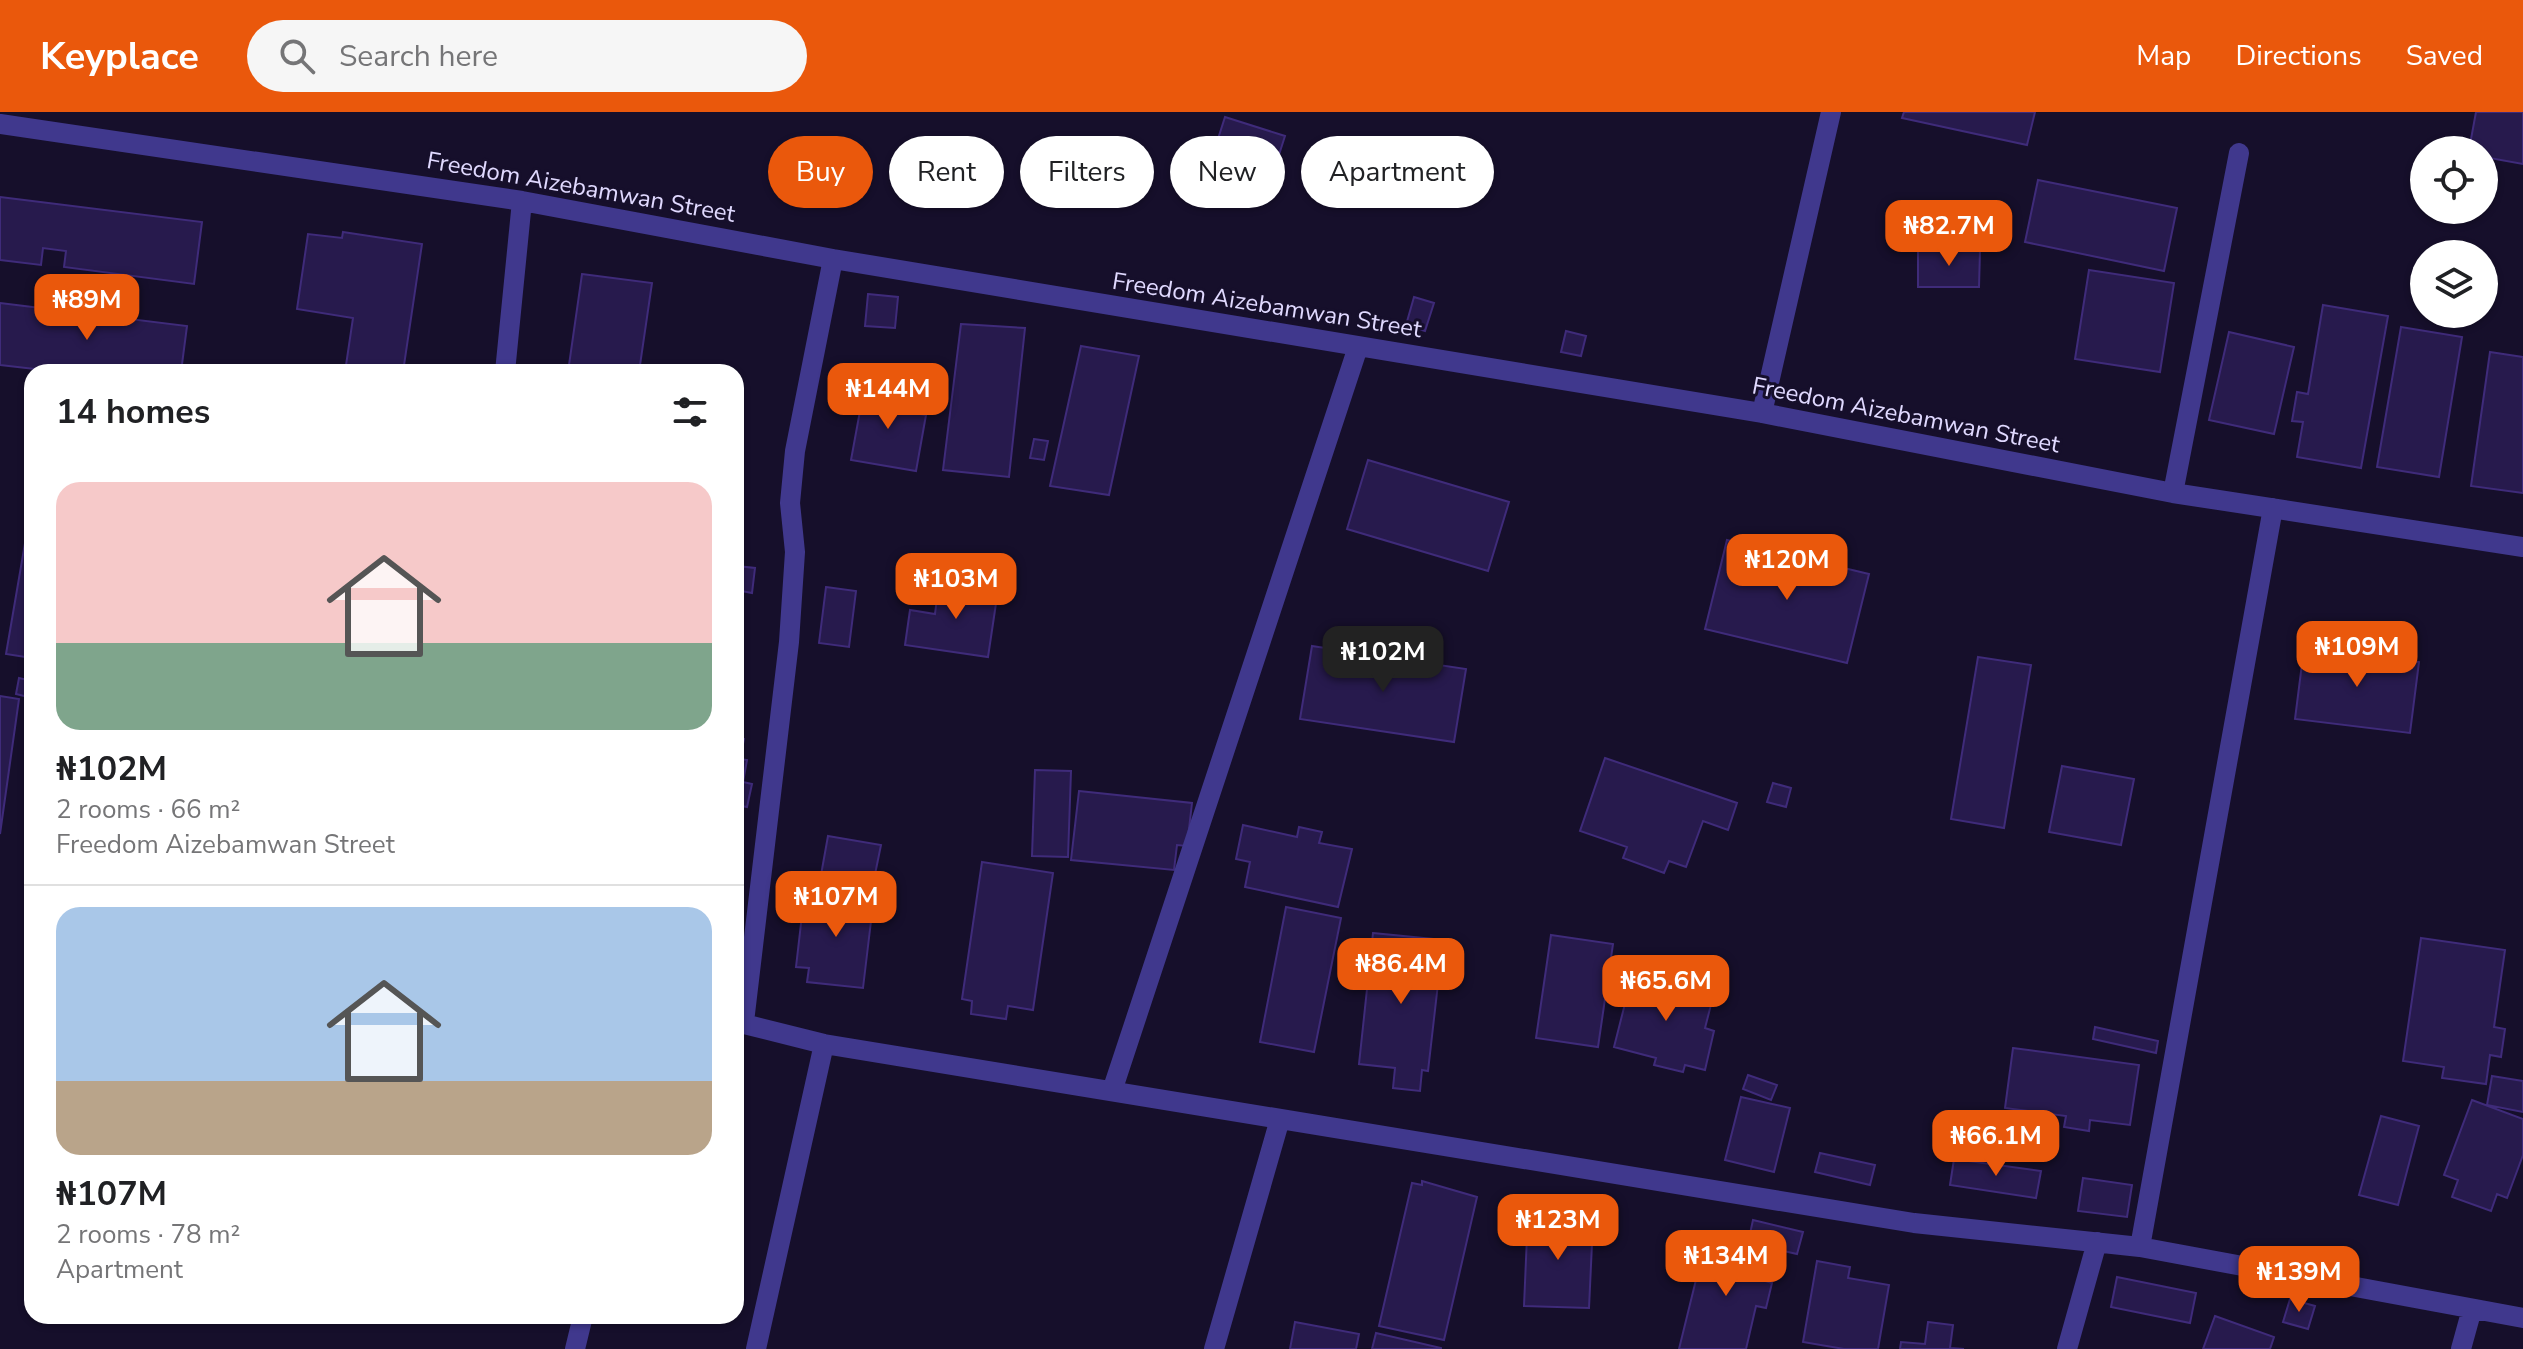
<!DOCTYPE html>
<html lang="en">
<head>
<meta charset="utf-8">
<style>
	body { margin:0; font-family:"Nunito Sans",sans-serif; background:#f6f6f6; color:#202124; height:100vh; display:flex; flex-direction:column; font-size:30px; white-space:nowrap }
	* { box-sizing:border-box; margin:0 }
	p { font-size:26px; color:#757577 }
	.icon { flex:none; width:44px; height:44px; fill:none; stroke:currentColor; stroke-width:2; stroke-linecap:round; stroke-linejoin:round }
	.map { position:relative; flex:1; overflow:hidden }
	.sheet { position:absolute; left:24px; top:252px; width:720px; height:960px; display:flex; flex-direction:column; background:#fff; border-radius:24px; box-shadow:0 2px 6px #0004 }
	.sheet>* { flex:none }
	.hud { position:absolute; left:768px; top:24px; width:760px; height:72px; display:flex; gap:16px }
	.tools { position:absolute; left:2410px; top:24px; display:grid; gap:16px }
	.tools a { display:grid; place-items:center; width:88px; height:88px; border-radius:50%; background:#fff; box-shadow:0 2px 6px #0004; font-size:40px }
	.price { position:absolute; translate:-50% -68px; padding:0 18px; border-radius:16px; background:#ea580c; color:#fff; font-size:26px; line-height:52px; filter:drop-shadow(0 2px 4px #0008) }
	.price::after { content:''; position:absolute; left:50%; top:48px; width:24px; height:18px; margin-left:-12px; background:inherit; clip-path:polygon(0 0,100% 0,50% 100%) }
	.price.selected { background:#222; color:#fff }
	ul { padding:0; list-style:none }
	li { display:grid; align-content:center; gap:16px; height:424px; padding:0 32px }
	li+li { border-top:2px solid #e0e0e0 }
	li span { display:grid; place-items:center; height:248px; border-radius:24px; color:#555 }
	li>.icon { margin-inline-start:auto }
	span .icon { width:144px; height:144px; fill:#fffc; stroke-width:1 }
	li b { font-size:34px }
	h2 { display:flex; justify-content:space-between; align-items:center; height:96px; padding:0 32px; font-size:34px }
	.tag { padding:0 28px; border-radius:36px; background:#fff; box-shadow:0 2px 6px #0004; font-size:28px; line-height:72px }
	.tag.selected { background:#ea580c; color:#fff }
	header { display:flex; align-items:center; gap:48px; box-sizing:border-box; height:112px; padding:0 40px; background:#ea580c; color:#fff }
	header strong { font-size:38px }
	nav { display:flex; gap:44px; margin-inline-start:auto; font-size:28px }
	.search { width:560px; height:72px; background:#f6f6f6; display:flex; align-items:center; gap:20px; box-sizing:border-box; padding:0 28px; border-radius:44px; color:#757577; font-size:30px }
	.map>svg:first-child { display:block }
</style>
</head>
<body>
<header>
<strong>Keyplace</strong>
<div class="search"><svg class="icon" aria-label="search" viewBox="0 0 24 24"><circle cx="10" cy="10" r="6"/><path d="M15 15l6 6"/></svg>Search here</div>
<nav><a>Map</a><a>Directions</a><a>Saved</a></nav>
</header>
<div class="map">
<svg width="2523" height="1237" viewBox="0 0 2523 1237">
	<rect width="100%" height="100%" fill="#160f2b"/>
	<path fill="#271a4d" stroke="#3f2b7a" stroke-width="2" d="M1904,0H2035L2027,33L1902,6Z
		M2476,0H2523V52L2484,45V38H2469Z
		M1225,5L1285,24L1268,77L1208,58Z
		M2038,68L2177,96L2164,159L2025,130Z
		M0,85L202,110L194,172L64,155L66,139L43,136L41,153L0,148Z
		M343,120L422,132L403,260H345L353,206L297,197L308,122L342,126Z
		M1918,138H1980L1979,175H1918Z
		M2089,158L2174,171L2160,260L2075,247Z
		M582,162L652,171L639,260H568Z
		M868,182L898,185L895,216L865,214Z
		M1414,185L1434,191L1425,219L1406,213Z
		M0,191L187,214L181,260H61L0,253Z
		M2323,193L2388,204L2361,356L2297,345L2303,310L2292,309L2297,280L2308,282Z
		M961,212L1025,216L1009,365L943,358Z
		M2401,215L2462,225L2439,365L2377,355Z
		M1566,219L1586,224L1581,244L1561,240Z
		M2229,220L2294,235L2274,322L2209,308Z
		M1081,234L1139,244L1109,383L1050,374Z
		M2490,240L2523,245V381L2471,374Z
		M864,277L906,281L904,294L909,295L908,300L926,303L916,359L851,348Z
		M1034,327L1048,329L1044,348L1030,346Z
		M1368,348L1509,390L1488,459L1347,417Z
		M30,402L32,403V546L6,542Z
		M1727,428L1869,462L1847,551L1705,517Z
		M736,439L737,454L755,456L752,481L736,478Z
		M939,470L998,478L988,545L905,533L910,498L935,502Z
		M826,475L856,479L849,535L819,531Z
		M2340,524L2360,527L2358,542L2419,550L2410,621L2295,607L2304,536L2338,540Z
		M1312,534L1466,557L1454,630L1300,607Z
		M1978,545L2031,553L2004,716L1951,707Z
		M19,566L32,569V586L16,582Z
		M0,584L19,587L0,722Z
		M736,625L744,627L740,647L747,648L743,670L752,672L747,695L736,693Z
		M1605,646L1737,691L1728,718L1703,709L1686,755L1669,749L1664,761L1623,746L1627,735L1580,719Z
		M2062,654L2134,667L2121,733L2049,720Z
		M1035,658L1071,659L1068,745L1032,744Z
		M1773,671L1791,676L1786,695L1767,690Z
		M1079,679L1192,691L1187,734L1177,733L1174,758L1071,748Z
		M1243,713L1297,725L1299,715L1322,720L1319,731L1352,737L1338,795L1245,775L1250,750L1236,747Z
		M828,724L881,733L873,772L821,763Z
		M982,750L1053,761L1033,898L1008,894L1006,907L971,902L972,889L962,887Z
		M817,778L874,784L863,876L807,870L809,856L796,855L802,803L814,805Z
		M1286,795L1341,806L1314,940L1260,930Z
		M1373,821L1443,828L1428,959L1422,958L1420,979L1393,976L1395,956L1359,952Z
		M1551,823L1613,832L1598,935L1536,926Z
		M2421,826L2505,838L2494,915L2505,917L2501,945L2490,943L2486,972L2442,966L2444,955L2403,949Z
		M1633,860L1714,881L1705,916L1714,919L1705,958L1685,953L1683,960L1654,953L1656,946L1614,935Z
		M2095,915L2158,929L2156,941L2093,927Z
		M2013,936L2139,953L2130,1013L2090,1008L2089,1019L2064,1015L2066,1004L2005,996Z
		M1748,963L1777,973L1771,988L1743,977Z
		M2492,964L2523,969V1000L2487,993Z
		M1741,985L1790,996L1774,1060L1725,1048Z
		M2472,988L2523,1007V1043L2507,1086L2497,1082L2491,1099L2452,1085L2458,1068L2444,1063Z
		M2381,1004L2419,1014L2398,1093L2359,1083Z
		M1820,1041L1875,1053L1870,1073L1815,1060Z
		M1954,1047L2041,1059L2036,1086L1950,1073Z
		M2083,1066L2132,1073L2127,1105L2078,1099Z
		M1422,1069L1477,1085L1444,1228L1379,1214L1412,1071L1422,1073Z
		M1528,1101L1559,1102L1558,1109L1593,1110L1589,1196L1524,1194Z
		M1753,1108L1803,1120L1797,1142L1748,1131Z
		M1706,1127L1769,1142L1762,1168L1772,1171L1766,1196L1756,1194L1746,1237H1679Z
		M1817,1149L1850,1155L1848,1166L1889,1173L1878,1237H1844L1803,1230Z
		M2117,1165L2196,1181L2190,1211L2111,1195Z
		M2290,1187L2315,1194L2308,1217L2283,1210Z
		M2215,1204L2274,1225L2270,1237H2203Z
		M1295,1210L1359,1222L1356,1237H1290Z
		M1928,1210L1953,1213L1950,1236L1964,1237H1900L1901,1230L1925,1232Z
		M1376,1221L1441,1236V1237H1372Z"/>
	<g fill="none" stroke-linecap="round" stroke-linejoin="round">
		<path stroke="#40388d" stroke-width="20" d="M0,12L522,89L833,147L1762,301L2173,381L2523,435
			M505,260L522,89
			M1762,301L1831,0
			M2173,381L2239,41
			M736,910L824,932L1914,1111L2140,1135L2523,1206
			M744,910L789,530L795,440L790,391L795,339L833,147
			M1112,979L1358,235
			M2140,1135L2273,396
			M575,1237L583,1204
			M756,1237L824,932
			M1214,1237L1280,1007
			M2067,1237L2097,1130
			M2461,1237L2472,1197"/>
	</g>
	<g text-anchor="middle" stroke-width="6" stroke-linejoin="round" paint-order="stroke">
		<g font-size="24" fill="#e0d9ff" stroke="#160f2b">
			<text transform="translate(581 75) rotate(10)" y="8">Freedom Aizebamwan Street</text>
			<text transform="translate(1267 193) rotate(9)" y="8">Freedom Aizebamwan Street</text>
			<text transform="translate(1906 303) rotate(11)" y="8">Freedom Aizebamwan Street</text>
		</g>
	</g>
</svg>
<div class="tools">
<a><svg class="icon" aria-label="locate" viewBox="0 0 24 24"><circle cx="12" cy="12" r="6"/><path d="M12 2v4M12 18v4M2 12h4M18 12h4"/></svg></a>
<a><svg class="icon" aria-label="layers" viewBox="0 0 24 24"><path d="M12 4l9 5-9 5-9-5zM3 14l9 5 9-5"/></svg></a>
</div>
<b class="price" style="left:1949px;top:156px">₦82.7M</b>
<b class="price" style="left:87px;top:230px">₦89M</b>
<b class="price" style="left:888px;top:319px">₦144M</b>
<b class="price" style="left:1787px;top:490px">₦120M</b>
<b class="price" style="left:956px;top:509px">₦103M</b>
<b class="price" style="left:2357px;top:577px">₦109M</b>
<b class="price selected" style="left:1383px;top:582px">₦102M</b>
<b class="price" style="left:836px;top:827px">₦107M</b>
<b class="price" style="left:1401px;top:894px">₦86.4M</b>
<b class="price" style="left:1666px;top:911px">₦65.6M</b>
<b class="price" style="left:1996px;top:1066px">₦66.1M</b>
<b class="price" style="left:1558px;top:1150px">₦123M</b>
<b class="price" style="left:1726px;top:1186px">₦134M</b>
<b class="price" style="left:2299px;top:1202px">₦139M</b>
<div class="hud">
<a class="tag selected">Buy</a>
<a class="tag">Rent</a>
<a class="tag">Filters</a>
<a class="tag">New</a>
<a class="tag">Apartment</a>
</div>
<section class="sheet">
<h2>14 homes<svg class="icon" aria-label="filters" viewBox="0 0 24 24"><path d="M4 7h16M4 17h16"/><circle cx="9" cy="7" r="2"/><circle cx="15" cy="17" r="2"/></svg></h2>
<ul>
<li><span style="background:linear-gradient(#f6c9c9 65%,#7fa58c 0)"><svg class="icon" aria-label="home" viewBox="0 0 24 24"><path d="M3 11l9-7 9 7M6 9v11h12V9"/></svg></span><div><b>₦102M</b><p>2 rooms · 66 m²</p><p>Freedom Aizebamwan Street</p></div></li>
<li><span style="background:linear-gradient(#a9c7e8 70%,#b9a48a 0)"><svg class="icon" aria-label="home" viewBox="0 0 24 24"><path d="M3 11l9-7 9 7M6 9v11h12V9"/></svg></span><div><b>₦107M</b><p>2 rooms · 78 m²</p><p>Apartment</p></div></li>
</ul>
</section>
</div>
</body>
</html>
